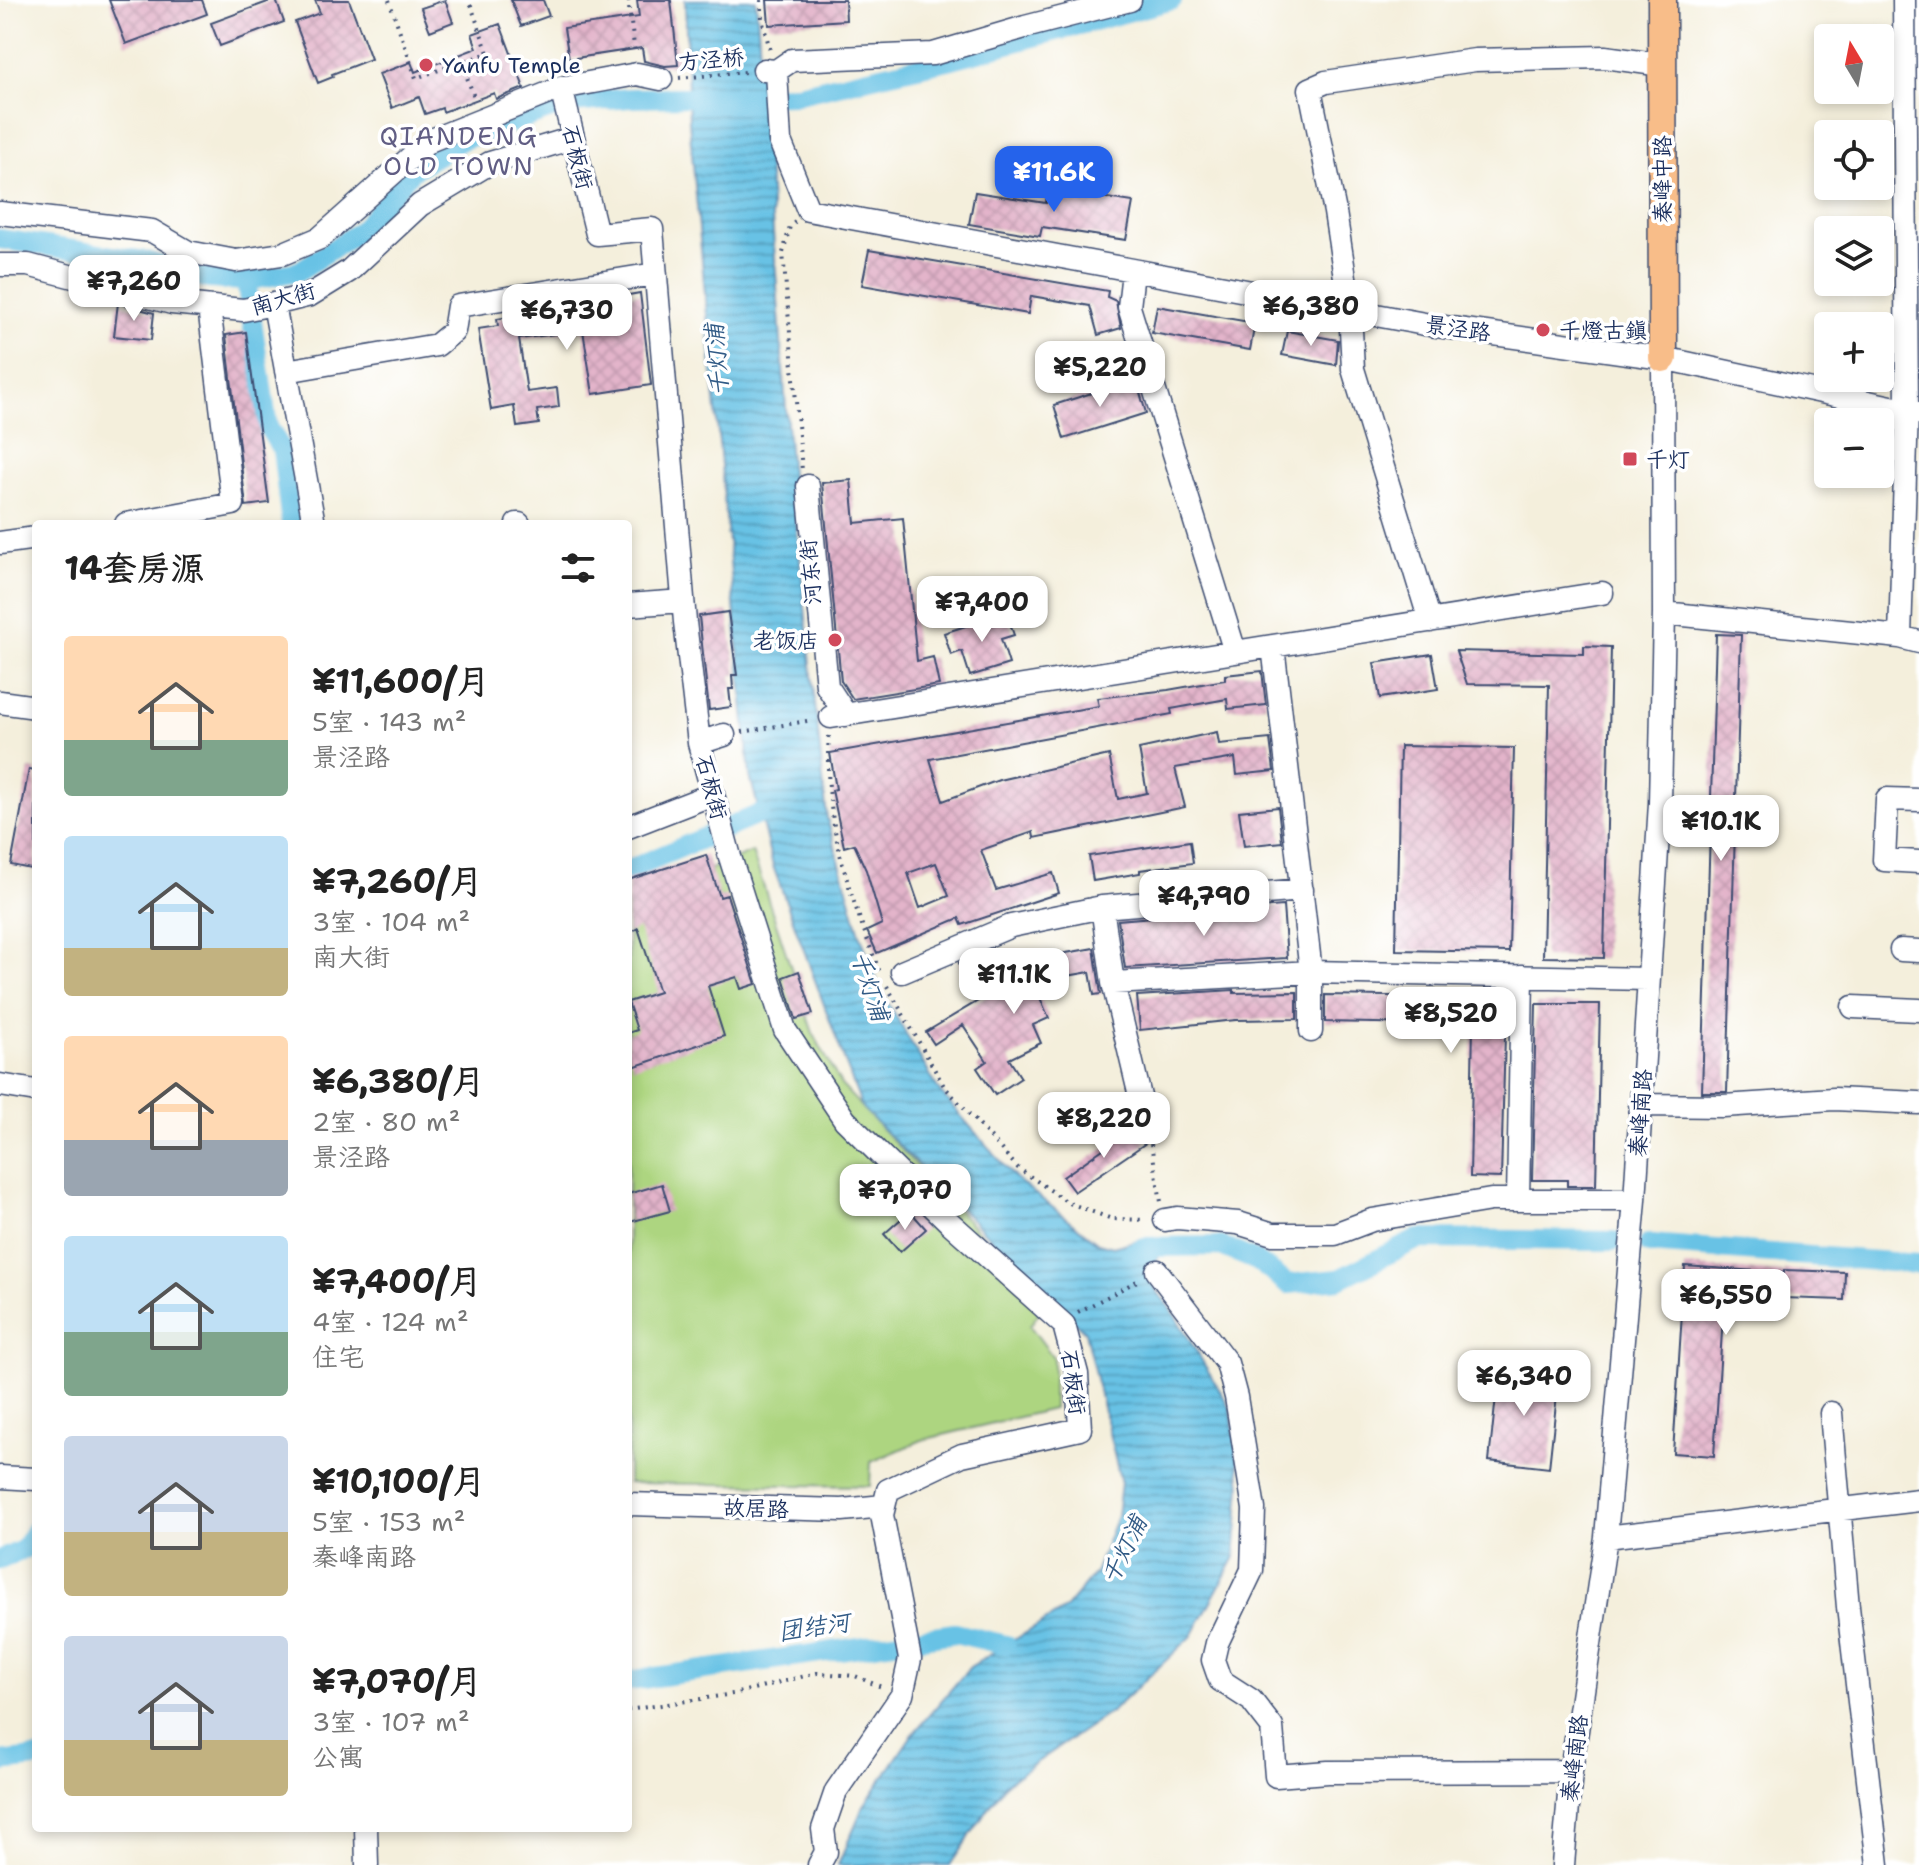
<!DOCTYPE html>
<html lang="zh">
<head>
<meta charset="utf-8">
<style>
	body { margin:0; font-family:"Shantell Sans","LXGW WenKai TC",sans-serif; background:#f6f6f6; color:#222; height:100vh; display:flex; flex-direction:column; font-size:30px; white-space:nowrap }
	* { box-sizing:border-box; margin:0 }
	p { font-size:26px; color:#767676 }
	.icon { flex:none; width:44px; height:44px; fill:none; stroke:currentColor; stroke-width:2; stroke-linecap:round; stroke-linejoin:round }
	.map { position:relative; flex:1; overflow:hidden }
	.drawer { position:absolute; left:32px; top:520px; width:600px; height:1312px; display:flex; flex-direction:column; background:#fff; border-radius:8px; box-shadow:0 4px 12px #0003 }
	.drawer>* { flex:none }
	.needle { width:52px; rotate:350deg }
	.buttons { position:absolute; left:1814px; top:24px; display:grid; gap:16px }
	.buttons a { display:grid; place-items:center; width:80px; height:80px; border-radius:8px; background:#fff; box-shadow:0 4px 12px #0003; font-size:40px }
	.price { position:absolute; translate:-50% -68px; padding:0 18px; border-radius:16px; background:#fff; color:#222; font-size:26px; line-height:52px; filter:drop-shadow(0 2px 4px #0008) }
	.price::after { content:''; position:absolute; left:50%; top:48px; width:24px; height:18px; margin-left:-12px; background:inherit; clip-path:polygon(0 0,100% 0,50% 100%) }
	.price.on { background:#2563eb; color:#fff }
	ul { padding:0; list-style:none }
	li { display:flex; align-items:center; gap:24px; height:200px; padding:0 32px }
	li span { display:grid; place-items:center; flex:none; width:224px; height:160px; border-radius:8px; color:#555 }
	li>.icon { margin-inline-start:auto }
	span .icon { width:96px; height:96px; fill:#fffc; stroke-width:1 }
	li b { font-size:34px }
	h2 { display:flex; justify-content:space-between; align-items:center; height:96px; padding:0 32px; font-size:34px }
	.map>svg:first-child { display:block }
</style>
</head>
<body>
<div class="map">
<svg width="1919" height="1865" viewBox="0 0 1919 1865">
	<defs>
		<pattern id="water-rules" width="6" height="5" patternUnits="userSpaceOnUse" patternTransform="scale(2)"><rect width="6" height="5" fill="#68c2e5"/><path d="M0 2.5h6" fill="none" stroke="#559ebd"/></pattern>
		<pattern id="building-cross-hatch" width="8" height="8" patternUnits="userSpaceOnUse" patternTransform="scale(2)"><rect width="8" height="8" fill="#e3b4ca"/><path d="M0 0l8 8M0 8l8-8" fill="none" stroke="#c29bb0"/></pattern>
	</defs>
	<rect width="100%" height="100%" fill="#fff"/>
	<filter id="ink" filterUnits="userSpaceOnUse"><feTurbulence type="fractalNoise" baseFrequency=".0125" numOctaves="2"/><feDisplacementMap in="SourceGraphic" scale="16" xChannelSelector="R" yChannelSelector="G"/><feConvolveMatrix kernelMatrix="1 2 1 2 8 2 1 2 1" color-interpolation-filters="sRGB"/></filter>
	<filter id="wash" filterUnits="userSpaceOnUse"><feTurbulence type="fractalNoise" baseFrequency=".006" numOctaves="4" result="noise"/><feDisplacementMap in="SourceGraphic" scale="32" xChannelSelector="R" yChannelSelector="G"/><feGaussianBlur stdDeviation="1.8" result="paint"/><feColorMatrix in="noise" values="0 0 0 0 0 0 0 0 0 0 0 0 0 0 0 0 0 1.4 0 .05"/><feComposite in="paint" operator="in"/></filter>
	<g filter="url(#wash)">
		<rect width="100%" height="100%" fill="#f4efdc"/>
		<path fill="#add580" stroke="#64826f" stroke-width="2" d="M752,852L813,1033L841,1085L983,1237L1049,1298L1030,1326L1053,1357V1409L922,1440L871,1462L870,1486L628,1483V903Z"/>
		<path fill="url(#water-rules)" stroke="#4278a2" stroke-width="2" d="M685,0H756L790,464L827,818L860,934L881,991L940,1092L1015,1178L1098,1243L1113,1247L1142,1239L1157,1248L1158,1258L1150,1270L1154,1287L1171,1309L1231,1409L1241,1486L1235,1557L1192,1636L1112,1711L1005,1784L950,1865H838L863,1807L912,1735L970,1667L1065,1609L1095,1573L1117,1516L1121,1483L1085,1332L1049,1298L862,1108L773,866L750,776L689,121Z"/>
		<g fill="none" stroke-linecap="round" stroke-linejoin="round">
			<path stroke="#68c2e5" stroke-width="20" d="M571,103L630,98L794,95L948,60L1172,0
				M0,239L145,261L209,279L246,281L299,271L360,231L413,170L462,140L557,107
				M246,281L268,427L282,450L291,524
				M628,870L760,814
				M1649,1244L1919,1264
				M1131,1253L1145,1247L1221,1246L1257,1261L1288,1284L1339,1279L1418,1239L1613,1241
				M0,1560L24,1549L36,1529
				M628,1681L955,1633L1006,1645
				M0,1762L36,1758"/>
		</g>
		<g id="blocks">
			<path fill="url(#building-cross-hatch)" fill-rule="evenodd" d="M109,0H202L207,14L126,44Z
				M273,0H276L284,22L220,46L211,23Z
				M315,0H349L371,59L332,74L333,77L318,83L295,22L320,13Z
				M445,0L453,22L430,31L421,8Z
				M511,0H543L549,16L521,26Z
				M637,0H671L678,65L665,66L644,61L642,48L569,59L564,28L639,17Z
				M767,0H845L846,20L769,25Z
				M500,24L524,88L496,99L494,93L443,112L442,108L425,114L419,97L392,108L379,74L411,62L415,72L477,48L472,34Z
				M1048,189L1133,202L1126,240L1042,227L1040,236L969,224L975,192L1046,203Z
				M869,250L1108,291L1107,297L1116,301L1121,328L1098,335L1090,306L1031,296L1028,314L862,285Z
				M640,293L651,385L593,394L583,330L519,339L527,392L557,388L559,407L537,410L539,424L517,427L514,406L491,410L478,329L498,326L497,319Z
				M118,303L154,313L151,340L114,336Z
				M1157,306L1255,323L1250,350L1152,333Z
				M1287,331L1338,340L1336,365L1282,355Z
				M246,332L269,503L246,506L226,335Z
				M1136,379L1146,413L1064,439L1054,405Z
				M851,480L855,523L903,518L917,661L933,657L939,685L853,699L841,681L822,483Z
				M728,612L737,675H732L733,689H729L731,707L709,710L699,616Z
				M1006,613L1014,635L1001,639L1009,664L970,676L962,651L951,655L944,633Z
				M1716,634L1741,635L1727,1092H1702Z
				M1584,646L1611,647L1604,958L1543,957L1549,685L1467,684L1456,651L1584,654Z
				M1432,654L1438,689L1380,698L1374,663Z
				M1262,671L1266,705L1228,709L1227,699L1171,709L1172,714L930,759L943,801L999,780L1109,755L1118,799L1147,793L1139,749L1217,732L1219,744L1270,739L1274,771L1237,775L1235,758L1175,768L1185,807L1034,838L1033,832L981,850L996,890L1053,873L1059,893L962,925L959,918L877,953L867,931L882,924L866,870L854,844L844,847L832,790L836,789L830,753L1099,706L1097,698L1168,690L1225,680V675ZM936,863L949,896L920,908L908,873Z
				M1400,746L1514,748L1509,952L1396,950Z
				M29,769L36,770V870L11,865Z
				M1278,807L1282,842L1244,846L1239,811Z
				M1190,841L1193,863L1140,870V873L1093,881L1089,856Z
				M706,855L720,897L727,895L756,984L741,989L737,977L708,986L724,1036L633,1067L628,1052V1033L637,1030L628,1002L659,992L638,928L628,934V880Z
				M1283,906L1287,958L1125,968L1118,920Z
				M1094,948L1101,994L1094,995L1090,972L1033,982L1049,1018L1033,1025L1041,1043L1009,1059L1021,1078L995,1095L977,1068L987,1061L963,1025L934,1044L926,1032L1055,955Z
				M992,949L997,965L964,976L959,963Z
				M799,971L813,1014L796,1019L783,977Z
				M1234,990V993L1297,992V1019L1236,1020L1140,1030L1137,996Z
				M1325,995L1506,998L1501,1178L1470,1177L1473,1025L1325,1022Z
				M1536,1004H1600L1596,1186H1567V1180H1532Z
				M1133,1128L1136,1135L1146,1143L1074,1192L1063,1177Z
				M662,1184L670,1211L630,1222L628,1194Z
				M910,1211L926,1229L900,1252L884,1234Z
				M1685,1266L1784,1273V1270L1845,1272L1844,1300L1783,1298L1782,1303L1724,1300L1714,1456L1673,1453Z
				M1499,1369L1559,1376L1549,1468L1489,1461Z"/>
		</g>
	</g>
	<g filter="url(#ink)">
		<use href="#blocks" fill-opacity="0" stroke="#3c4c71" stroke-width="2"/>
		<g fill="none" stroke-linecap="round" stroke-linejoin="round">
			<defs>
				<path id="minor" d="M764,70L776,71L780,141L808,210L1430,325L1663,358L1919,413
					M776,71L792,60L933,54L1025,27L1130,0
					M561,88L597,234L652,229L685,622L699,743L730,857L785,1030L845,1120L949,1222L1064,1325L1077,1374L1080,1429L962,1455L888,1490L882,1515L910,1659L902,1695L836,1791L823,1829L826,1852L819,1865
					M0,213L152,231L188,252L236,261L282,254L320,238L429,141L561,88L637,74L661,79
					M0,265H28L172,303L243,310L274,304L310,295L349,271L420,205L490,163L573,138
					M1133,272L1129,307L1235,652
					M274,304L314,524
					M286,371L437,345L454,331L458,306L655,274
					M808,486L827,686L846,715
					M126,524L233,504L209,307
					M517,524H519
					M0,543L36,538
					M628,605L683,601
					M1664,613L1900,637L1919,642
					M1430,621L1353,369L1350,310L1335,212L1310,89L1326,82L1475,60L1605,57L1662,65
					M1900,637L1907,410L1904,0
					M1273,646L1311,972V1031
					M0,702L36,707
					M831,717L1602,593
					M699,743L724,735
					M1919,800L1887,799L1884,860L1919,862
					M628,827L713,794
					M1102,907L1113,983L1147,1126
					M1901,950L1919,951
					M902,972L1011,926L1102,907L1302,890
					M1113,983L1311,972L1648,979
					M1853,1007L1919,1010
					M0,1085L36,1091
					M1640,1105L1723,1106L1834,1099L1919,1103
					M1518,1200L1522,976
					M1165,1220L1177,1218L1238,1223L1273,1234H1335L1372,1220L1491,1200H1635
					M1157,1271L1227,1363L1236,1397L1254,1509L1252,1570L1217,1643L1213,1660L1220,1680L1251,1700L1272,1727L1276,1776L1328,1772L1571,1771
					M1831,1413L1848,1607L1878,1865
					M0,1477L36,1479
					M628,1504L842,1510L884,1506
					M1606,1537L1919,1500
					M366,1828L367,1865
					M1563,1865L1571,1771L1606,1537L1635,1200L1660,803L1664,613L1663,358"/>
				<path id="major" d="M1662,0L1663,358"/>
			</defs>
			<use href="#minor" stroke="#3c4c71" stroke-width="25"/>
			<use href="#major" stroke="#3c4c71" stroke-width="31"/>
			<path stroke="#3c4c71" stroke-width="4" stroke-dasharray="2 6" stroke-linecap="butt" d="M389,0L416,78L488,53L469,0
				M628,0L635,53
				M761,0L762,19L770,50
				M462,63L475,100
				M679,78L746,72
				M795,222L790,226L783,253L802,470
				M742,732L813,720
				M829,736C822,819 851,899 881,975
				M887,986L944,1086L1018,1168L1069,1203L1112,1219L1146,1220
				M1151,1144L1161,1202
				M1078,1312L1141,1279
				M628,1710L733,1694L817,1673L855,1676L884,1688"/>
			<use href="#minor" stroke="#fff" stroke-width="22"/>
			<use href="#major" stroke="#f8bd89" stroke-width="28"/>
		</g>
	</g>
	<g fill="#d1495b" stroke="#fff" stroke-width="3">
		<circle cx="426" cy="65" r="8"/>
		<circle cx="1543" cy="330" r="8"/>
		<rect x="1622" y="451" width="16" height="16" rx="4"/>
		<circle cx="835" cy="640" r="8"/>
	</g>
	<g text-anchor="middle" stroke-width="7" stroke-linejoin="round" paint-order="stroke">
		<g font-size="22" fill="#1b2f5e" stroke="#fff">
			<text transform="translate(711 59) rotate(-5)" y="8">方泾桥</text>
			<text transform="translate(578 157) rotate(76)" y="8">石板街</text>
			<text transform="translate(1662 179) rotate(-90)" y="8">秦峰中路</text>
			<text transform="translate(283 298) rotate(-16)" y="8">南大街</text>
			<text transform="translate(1458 328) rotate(8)" y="8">景泾路</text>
			<text transform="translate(810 572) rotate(-95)" y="8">河东街</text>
			<text transform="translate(712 787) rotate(75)" y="8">石板街</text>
			<text transform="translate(1640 1113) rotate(-86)" y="8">秦峰南路</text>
			<text transform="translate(1074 1382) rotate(82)" y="8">石板街</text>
			<text transform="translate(756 1508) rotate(2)" y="8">故居路</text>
			<text transform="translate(1574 1758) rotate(-83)" y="8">秦峰南路</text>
		</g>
		<g font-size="22" fill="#1b2f5e" stroke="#fff" text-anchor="start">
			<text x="442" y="73">Yanfu Temple</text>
			<text x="1559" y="338">千燈古鎮</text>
			<text x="1646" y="467">千灯</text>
			<text x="819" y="648" text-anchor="end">老饭店</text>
		</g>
		<g font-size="24" font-style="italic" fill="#325b86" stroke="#fff">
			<text transform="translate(717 360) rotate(-95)" y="8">千灯浦</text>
			<text transform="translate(870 986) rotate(71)" y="8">千灯浦</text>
			<text transform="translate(1124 1550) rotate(-64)" y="8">千灯浦</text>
			<text transform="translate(814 1627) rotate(-8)" y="8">团结河</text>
		</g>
		<g font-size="26" letter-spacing="2" fill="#615e84" stroke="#fff">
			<text x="459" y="145">QIANDENG<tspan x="459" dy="30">OLD TOWN</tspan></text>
		</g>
	</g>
</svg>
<div class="buttons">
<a><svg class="needle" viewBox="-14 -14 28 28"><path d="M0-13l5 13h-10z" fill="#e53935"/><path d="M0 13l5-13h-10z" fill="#767676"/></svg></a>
<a><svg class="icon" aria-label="locate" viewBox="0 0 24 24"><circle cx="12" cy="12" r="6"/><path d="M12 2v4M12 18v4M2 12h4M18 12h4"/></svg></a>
<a><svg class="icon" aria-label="layers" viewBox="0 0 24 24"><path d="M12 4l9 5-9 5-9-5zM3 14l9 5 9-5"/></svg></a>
<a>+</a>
<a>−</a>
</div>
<b class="price on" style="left:1054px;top:214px">¥11.6K</b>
<b class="price" style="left:134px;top:323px">¥7,260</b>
<b class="price" style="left:1311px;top:348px">¥6,380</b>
<b class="price" style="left:567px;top:352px">¥6,730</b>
<b class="price" style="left:1100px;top:409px">¥5,220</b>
<b class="price" style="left:982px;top:644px">¥7,400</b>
<b class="price" style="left:1721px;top:863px">¥10.1K</b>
<b class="price" style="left:1204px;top:938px">¥4,790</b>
<b class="price" style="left:1014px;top:1016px">¥11.1K</b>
<b class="price" style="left:1451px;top:1055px">¥8,520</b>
<b class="price" style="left:1104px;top:1160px">¥8,220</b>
<b class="price" style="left:905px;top:1232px">¥7,070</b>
<b class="price" style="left:1726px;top:1337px">¥6,550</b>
<b class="price" style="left:1524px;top:1418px">¥6,340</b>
<section class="drawer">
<h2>14套房源<svg class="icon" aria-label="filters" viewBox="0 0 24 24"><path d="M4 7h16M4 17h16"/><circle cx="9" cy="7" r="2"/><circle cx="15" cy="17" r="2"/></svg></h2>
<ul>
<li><span style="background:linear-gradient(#ffd9b3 65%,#7fa58c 0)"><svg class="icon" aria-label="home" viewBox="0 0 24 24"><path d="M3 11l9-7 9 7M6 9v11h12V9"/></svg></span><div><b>¥11,600/月</b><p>5室 · 143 m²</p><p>景泾路</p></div></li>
<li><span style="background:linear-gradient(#bfe0f5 70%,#c2b280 0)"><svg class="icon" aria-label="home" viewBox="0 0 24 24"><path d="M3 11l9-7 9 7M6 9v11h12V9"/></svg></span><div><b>¥7,260/月</b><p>3室 · 104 m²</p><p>南大街</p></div></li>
<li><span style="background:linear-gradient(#ffd9b3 65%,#9aa5b1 0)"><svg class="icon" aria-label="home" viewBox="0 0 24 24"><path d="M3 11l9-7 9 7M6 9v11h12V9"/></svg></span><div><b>¥6,380/月</b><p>2室 · 80 m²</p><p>景泾路</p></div></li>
<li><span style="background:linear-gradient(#bfe0f5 60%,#7fa58c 0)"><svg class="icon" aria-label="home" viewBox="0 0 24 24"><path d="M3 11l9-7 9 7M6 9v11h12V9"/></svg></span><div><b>¥7,400/月</b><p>4室 · 124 m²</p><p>住宅</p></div></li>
<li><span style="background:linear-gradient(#c9d6e8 60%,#c2b280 0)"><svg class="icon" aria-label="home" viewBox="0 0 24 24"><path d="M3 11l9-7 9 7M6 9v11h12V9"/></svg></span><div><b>¥10,100/月</b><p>5室 · 153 m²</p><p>秦峰南路</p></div></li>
<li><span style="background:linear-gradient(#c9d6e8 65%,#c2b280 0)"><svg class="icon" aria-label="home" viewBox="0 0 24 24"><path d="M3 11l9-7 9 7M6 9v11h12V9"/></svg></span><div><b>¥7,070/月</b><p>3室 · 107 m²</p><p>公寓</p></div></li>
</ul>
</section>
</div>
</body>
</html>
